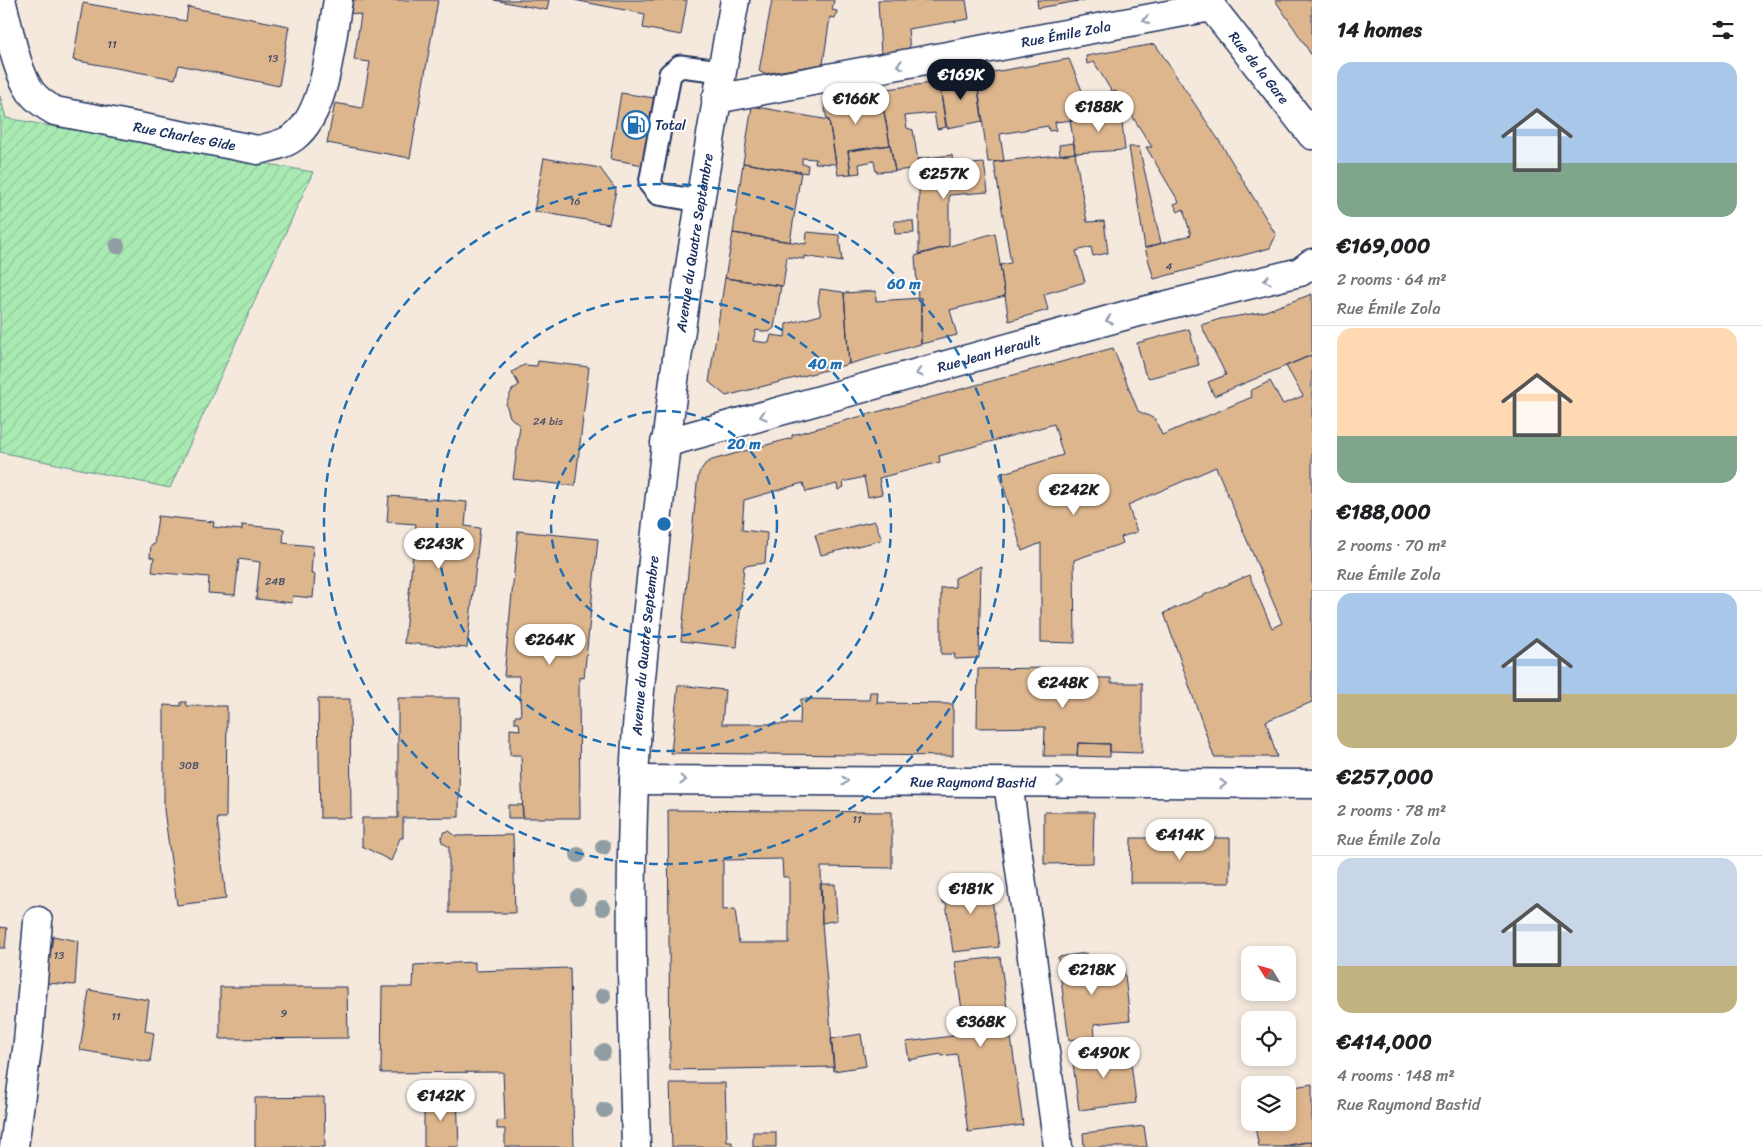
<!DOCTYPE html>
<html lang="en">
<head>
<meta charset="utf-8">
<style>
	body { margin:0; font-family:Sriracha,sans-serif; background:#f2f2f2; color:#202124; height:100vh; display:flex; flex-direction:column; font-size:19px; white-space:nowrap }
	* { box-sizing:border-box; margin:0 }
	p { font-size:16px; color:#757577 }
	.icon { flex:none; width:28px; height:28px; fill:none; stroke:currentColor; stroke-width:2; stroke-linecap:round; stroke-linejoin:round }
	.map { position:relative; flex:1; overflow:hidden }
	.side { display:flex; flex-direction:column; background:#fff; width:450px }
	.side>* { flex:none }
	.needle { width:32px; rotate:307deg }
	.buttons { position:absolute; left:1241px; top:946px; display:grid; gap:10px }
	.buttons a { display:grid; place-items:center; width:55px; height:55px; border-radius:10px; background:#fff; box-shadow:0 2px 8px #0003; font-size:25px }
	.price { position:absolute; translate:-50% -42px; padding:0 11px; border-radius:18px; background:#fff; color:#222; font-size:16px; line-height:32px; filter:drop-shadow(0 1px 2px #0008) }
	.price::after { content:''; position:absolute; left:50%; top:30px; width:15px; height:11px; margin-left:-8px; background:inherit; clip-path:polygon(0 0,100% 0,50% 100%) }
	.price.selected { background:#111827; color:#fff }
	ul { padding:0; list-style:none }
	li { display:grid; align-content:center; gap:10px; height:265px; padding:0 25px }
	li+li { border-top:1px solid #e0e0e0 }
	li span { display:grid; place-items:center; height:155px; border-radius:15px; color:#555 }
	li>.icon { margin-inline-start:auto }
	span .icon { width:90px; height:90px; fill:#fffc; stroke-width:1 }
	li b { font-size:21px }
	h2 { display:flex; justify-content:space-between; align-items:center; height:60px; padding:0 25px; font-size:21px }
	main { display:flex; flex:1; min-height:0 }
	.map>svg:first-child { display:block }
</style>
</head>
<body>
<main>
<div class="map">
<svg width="1312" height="1147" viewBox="0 0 1312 1147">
	<defs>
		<pattern id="garden-furrows" width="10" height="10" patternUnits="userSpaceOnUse" patternTransform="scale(1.25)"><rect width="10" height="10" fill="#a9eab3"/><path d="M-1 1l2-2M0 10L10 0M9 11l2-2" fill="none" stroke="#91c99c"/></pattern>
	</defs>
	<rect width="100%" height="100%" fill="#f5e9dd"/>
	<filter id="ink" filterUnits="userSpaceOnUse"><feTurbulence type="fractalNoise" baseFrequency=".02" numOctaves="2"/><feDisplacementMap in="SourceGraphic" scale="10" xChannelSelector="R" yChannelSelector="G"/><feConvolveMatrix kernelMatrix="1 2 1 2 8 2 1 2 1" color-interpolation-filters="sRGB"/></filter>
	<g filter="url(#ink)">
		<path fill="url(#garden-furrows)" stroke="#628c88" d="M0,96L6,118L313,172L170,488L0,452Z"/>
		<path fill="#ddb68e" stroke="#1b2f5e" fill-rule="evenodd" d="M353,0H438L410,158L327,143L335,103L362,108L370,62L354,60L361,15L351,13Z
			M494,0H549L547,10Z
			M574,0H687L681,35L643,28L645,14Z
			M772,0H834L832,10L837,11L835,18L830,17L823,64L764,74L759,71Z
			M878,0H966L969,19L908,29L910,50L881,55Z
			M1037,0H1085L1038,8Z
			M1275,0H1312V56L1294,28Z
			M83,3L186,21L188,7L289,26L279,86L179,65L175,79L73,60Z
			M1155,44L1220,142L1276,235L1270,248L1154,279L1145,248L1191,235L1183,209L1178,212L1174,204L1179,202L1146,147H1152L1116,91L1112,92L1094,62L1087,64L1086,56Z
			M1069,59L1087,103L1071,105L1074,120L1055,122L1056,130L1049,131L1048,126L1000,134L1004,161L988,162L976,75Z
			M976,75L983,121L947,128L939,82Z
			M939,82L946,127L937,129L934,113L905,116L907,128L913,130L919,168L895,171L880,90Z
			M880,90L890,145L848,151L851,174L838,175L829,120H827L824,103L828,98Z
			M621,93L661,99L649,166L610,159Z
			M752,106L829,120L836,164L815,163L816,159L802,158V164L808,165L807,173L743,163Z
			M1117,107V113H1121L1125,150L1075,153L1070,119L1105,115L1104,108Z
			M1074,143L1075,153L1060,155L1059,145Z
			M890,145L895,171L876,172L874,161L859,164L860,173L851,174L848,151Z
			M1129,147H1139L1161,243L1145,248Z
			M1075,153L1087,222L1104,221L1108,253L1093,256L1091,247L1076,251L1085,282L1044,294L1048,310L1009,321L1000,265L1011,263L994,162Z
			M952,155L953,166L919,168L917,159Z
			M544,158L600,168L616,190L609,224L534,211Z
			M743,163L801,172L790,242L733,233Z
			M984,163L988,192L949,195V246L919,254V168Z
			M894,221H913L914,233L895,234Z
			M807,232L839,235L842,262L804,256V259L787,257L783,286L725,278L733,233L806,244Z
			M995,233L1005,296L950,310L957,335L921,344V298H918L915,256Z
			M725,278L781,286L774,328L769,332L756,330L753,341L769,343L771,335L785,337L786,324L821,315L818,302L820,289L842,292L844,293L849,364L726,396L709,382Z
			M876,291V301L921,298V344L849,364L844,293Z
			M1312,294V355L1214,396L1208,382L1226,375L1201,325L1220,319L1263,312Z
			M1189,329L1199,365L1149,378L1145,374L1137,343Z
			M1113,348L1138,411L1155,419L1162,435L1252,397L1250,391L1270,381L1283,404L1303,396L1286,366L1312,355V702L1266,721L1277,757H1214L1164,613L1249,575L1272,628L1282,623L1216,467L1128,505L1137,532L1121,537L1123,543L1074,560L1075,643L1041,642V543L1022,551L1000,474L1063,455L1054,424L939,456L940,462L879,478L882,494L868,497L864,477L843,482L844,487L838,490L837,484L806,492L803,483L744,500L742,530L767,533L765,563L744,566L737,647L681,641L697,484L699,473L705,464L712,460L792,438V435Z
			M538,361L589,367L575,486L513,479L520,426L510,417L506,404L512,390L519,385L512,372L524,365L537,366Z
			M389,496L467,502L465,526L480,528L467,648L404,643L416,524L387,522Z
			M158,516L214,522L213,527L242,530V525L284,529L283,543L313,546L311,574H315L313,598L293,596L292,603L256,599L260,562L239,559L235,595L208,593L209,577L152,572L154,558L150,557L151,545H154Z
			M875,521L882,540L821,555L815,535Z
			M518,531L598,539L584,678L579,677L580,818H523L521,755H510V729L520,730L519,723H515V716H521L519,676H504Z
			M981,566L979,658L954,659L955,654H941V588L955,587V578Z
			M1046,668L1045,678H1111V683H1142V753L1110,752V744L1078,743L1077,756H1044L1045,727L977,728L978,669Z
			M678,685L725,690L722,724H800L801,699L869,700L870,692H878L877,703L953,704V756L671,753Z
			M398,698H460L459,817L403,818V838H400L391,861L362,846V818H398Z
			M318,699H350L351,818H320Z
			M181,702H186L187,706H227L226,818H217L226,899L177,905L164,810V705L181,706Z
			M1078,743L1110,744V757L1077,756Z
			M508,805H522L523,818H508Z
			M668,810L892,812V868L821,867L822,923L834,1067L670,1070ZM782,859L783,877H789V943H739L735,909L723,910V860Z
			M1044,812H1094L1093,863L1044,864Z
			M449,831L456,836L513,835L515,913H449V847L442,842L441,838L444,832Z
			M1131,838H1230V883H1130Z
			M989,878L999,947L953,952L946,903H943L940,885Z
			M820,884H835L837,920L822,923Z
			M0,927L7,928L5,948H0Z
			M53,936L78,941L75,985L46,983Z
			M1087,953L1090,972L1124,967L1130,1020L1094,1024L1095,1037L1069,1040L1058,957Z
			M1000,957L1023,1125L968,1132L957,1054L942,1056L941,1054L909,1060L906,1042L953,1036L952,1032L965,1030L955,962Z
			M475,962V971L570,968L574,1147H505V1129H497V1121L505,1120L503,1072L381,1073L382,987H413L414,965Z
			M220,987H347L348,1038L220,1039Z
			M89,990L149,1000L145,1031L154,1033L150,1062L80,1050Z
			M861,1034L866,1066L834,1071L831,1039Z
			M1129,1047L1136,1103L1079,1110L1072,1055Z
			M670,1083H725L727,1142H732V1147H672Z
			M1312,1084V1141L1284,1147H1259L1254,1122H1288V1088Z
			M424,1096H457L459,1147H424Z
			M324,1097L325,1147H255V1098Z
			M1144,1126L1147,1147H1084L1083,1133Z
			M753,1132H776V1147H753Z
			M1312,1141V1147H1284L1283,1146Z"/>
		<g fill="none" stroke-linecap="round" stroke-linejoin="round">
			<defs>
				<path id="lane" d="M700,201L658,194L650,184L670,74L680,66L722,71"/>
				<g id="street">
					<path id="s1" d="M1,0C9,27 15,69 31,92C37,100 46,106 55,111L258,150C270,147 284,145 294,137C327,112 331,39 338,0"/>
					<path id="s2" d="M716,99L1211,7"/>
					<path id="s3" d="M665,443L1127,315L1300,272L1312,263"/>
					<path id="s4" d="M634,780L1312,784"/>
					<path d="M1008,782L1058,1147"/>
					<path d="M14,1147L28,1042L38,921"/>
				</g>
				<g id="secondary">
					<path id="s5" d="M1206,0L1312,135"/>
					<path id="s6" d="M636,1147C633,1025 629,904 634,782C637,704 646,627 654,551C673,366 701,182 735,0"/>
				</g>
			</defs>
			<use href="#lane" stroke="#1b2f5e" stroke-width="25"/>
			<use href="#street" stroke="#1b2f5e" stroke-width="31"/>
			<use href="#secondary" stroke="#1b2f5e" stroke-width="31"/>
			<use href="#lane" stroke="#fff" stroke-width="21"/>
			<use href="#street" stroke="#fff" stroke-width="28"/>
			<use href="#secondary" stroke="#fff" stroke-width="28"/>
		</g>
		<g fill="#909da3">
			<circle cx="117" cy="246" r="8"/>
			<circle cx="603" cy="847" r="8"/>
			<circle cx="578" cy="855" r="8"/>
			<circle cx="578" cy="897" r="8"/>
			<circle cx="603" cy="908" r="8"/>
			<circle cx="603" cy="996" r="8"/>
			<circle cx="603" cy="1052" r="8"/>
			<circle cx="604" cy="1110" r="8"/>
		</g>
		<defs><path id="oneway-chevron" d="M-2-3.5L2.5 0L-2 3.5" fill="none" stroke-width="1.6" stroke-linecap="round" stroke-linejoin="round" transform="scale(1.25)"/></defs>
		<g stroke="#8d97ae">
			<use href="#oneway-chevron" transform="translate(1146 20) rotate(170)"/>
			<use href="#oneway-chevron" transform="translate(900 65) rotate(170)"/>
			<use href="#oneway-chevron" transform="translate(1267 280) rotate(166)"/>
			<use href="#oneway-chevron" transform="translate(1109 320) rotate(164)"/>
			<use href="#oneway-chevron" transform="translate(919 373) rotate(164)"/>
			<use href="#oneway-chevron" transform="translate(763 416) rotate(164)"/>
			<use href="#oneway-chevron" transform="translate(683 780)"/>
			<use href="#oneway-chevron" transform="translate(845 781)"/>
			<use href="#oneway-chevron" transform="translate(1060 782)"/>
			<use href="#oneway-chevron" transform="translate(1223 784)"/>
		</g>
	</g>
	<g fill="none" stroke="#1f6fb2" stroke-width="2.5" stroke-dasharray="9 6">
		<circle cx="664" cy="524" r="113"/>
		<circle cx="664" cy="524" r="227"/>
		<circle cx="664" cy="524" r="340"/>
	</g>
	<defs>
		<symbol id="fuel-ring" viewBox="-11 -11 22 22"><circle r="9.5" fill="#fff" stroke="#1f6fb2" stroke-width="1.5"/><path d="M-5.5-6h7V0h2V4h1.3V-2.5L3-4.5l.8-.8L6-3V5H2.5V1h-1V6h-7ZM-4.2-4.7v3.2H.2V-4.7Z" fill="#1f6fb2"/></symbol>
	</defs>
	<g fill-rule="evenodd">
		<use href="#fuel-ring" x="620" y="109" width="32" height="32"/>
	</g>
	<g text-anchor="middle" stroke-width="4" stroke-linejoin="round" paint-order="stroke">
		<g font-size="11" fill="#4c516a">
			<text x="112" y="48">11</text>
			<text x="273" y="62">13</text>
			<text x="575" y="205">16</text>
			<text x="1169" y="270">4</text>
			<text x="548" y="425">24 bis</text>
			<text x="275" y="585">24B</text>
			<text x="189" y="769">30B</text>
			<text x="857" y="823">11</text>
			<text x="59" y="959">13</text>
			<text x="284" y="1017">9</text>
			<text x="116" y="1020">11</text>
		</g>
		<g font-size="14" fill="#1b2f5e" stroke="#fff">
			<text dy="5" stroke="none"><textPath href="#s2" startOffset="356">Rue Émile Zola</textPath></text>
			<text dy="5" stroke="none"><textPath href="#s5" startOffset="86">Rue de la Gare</textPath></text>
			<text dy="5" stroke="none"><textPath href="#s1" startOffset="260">Rue Charles Gide</textPath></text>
			<text dy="5" stroke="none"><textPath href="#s6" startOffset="908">Avenue du Quatre Septembre</textPath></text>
			<text dy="5" stroke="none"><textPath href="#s3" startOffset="336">Rue Jean Herault</textPath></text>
			<text dy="5" stroke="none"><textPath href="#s6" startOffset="502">Avenue du Quatre Septembre</textPath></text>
			<text dy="5" stroke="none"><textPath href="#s4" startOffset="339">Rue Raymond Bastid</textPath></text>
		</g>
		<g font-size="14" fill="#1b2f5e" stroke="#fff" text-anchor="start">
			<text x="655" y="130">Total</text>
		</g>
	</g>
	<circle cx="664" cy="524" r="8" fill="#1f6fb2" stroke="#fff" stroke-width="2.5"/>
	<g font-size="15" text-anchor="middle" font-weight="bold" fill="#1f6fb2" stroke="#fff" stroke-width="4" stroke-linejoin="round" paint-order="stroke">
		<text x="904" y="289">60 m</text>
		<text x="825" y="369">40 m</text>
		<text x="744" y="449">20 m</text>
	</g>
</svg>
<div class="buttons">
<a><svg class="needle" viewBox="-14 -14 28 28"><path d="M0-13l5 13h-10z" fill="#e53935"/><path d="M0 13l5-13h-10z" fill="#757577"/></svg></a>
<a><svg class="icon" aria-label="locate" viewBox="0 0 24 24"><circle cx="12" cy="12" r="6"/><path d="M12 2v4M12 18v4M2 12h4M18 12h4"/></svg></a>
<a><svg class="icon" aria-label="layers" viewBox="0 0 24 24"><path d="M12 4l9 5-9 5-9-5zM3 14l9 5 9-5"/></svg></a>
</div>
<b class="price selected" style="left:961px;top:101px">€169K</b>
<b class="price" style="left:856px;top:125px">€166K</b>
<b class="price" style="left:1099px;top:133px">€188K</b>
<b class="price" style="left:944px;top:200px">€257K</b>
<b class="price" style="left:1074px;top:516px">€242K</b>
<b class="price" style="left:439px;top:570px">€243K</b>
<b class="price" style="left:550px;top:666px">€264K</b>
<b class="price" style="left:1063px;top:709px">€248K</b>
<b class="price" style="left:1180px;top:861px">€414K</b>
<b class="price" style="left:971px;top:915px">€181K</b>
<b class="price" style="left:1092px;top:996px">€218K</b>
<b class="price" style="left:981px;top:1048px">€368K</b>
<b class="price" style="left:1104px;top:1079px">€490K</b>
<b class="price" style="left:441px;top:1122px">€142K</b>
</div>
<section class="side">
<h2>14 homes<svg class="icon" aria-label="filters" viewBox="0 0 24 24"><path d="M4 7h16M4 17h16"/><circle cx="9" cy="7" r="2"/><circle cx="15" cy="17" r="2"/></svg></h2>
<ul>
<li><span style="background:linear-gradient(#a9c7e8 65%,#7fa58c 0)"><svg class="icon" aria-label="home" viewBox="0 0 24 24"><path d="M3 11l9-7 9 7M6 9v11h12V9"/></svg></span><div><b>€169,000</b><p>2 rooms · 64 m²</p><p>Rue Émile Zola</p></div></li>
<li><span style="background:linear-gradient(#ffd9b3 70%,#7fa58c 0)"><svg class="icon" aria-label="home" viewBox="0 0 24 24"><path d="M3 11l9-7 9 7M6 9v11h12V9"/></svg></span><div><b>€188,000</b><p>2 rooms · 70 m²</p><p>Rue Émile Zola</p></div></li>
<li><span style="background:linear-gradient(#a9c7e8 65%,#c2b280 0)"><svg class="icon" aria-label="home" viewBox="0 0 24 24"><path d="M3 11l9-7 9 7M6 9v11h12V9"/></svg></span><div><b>€257,000</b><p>2 rooms · 78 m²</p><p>Rue Émile Zola</p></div></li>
<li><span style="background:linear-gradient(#c9d6e8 70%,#c2b280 0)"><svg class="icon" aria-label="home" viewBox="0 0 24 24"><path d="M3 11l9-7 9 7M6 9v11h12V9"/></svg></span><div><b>€414,000</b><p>4 rooms · 148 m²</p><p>Rue Raymond Bastid</p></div></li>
</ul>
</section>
</main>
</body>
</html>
